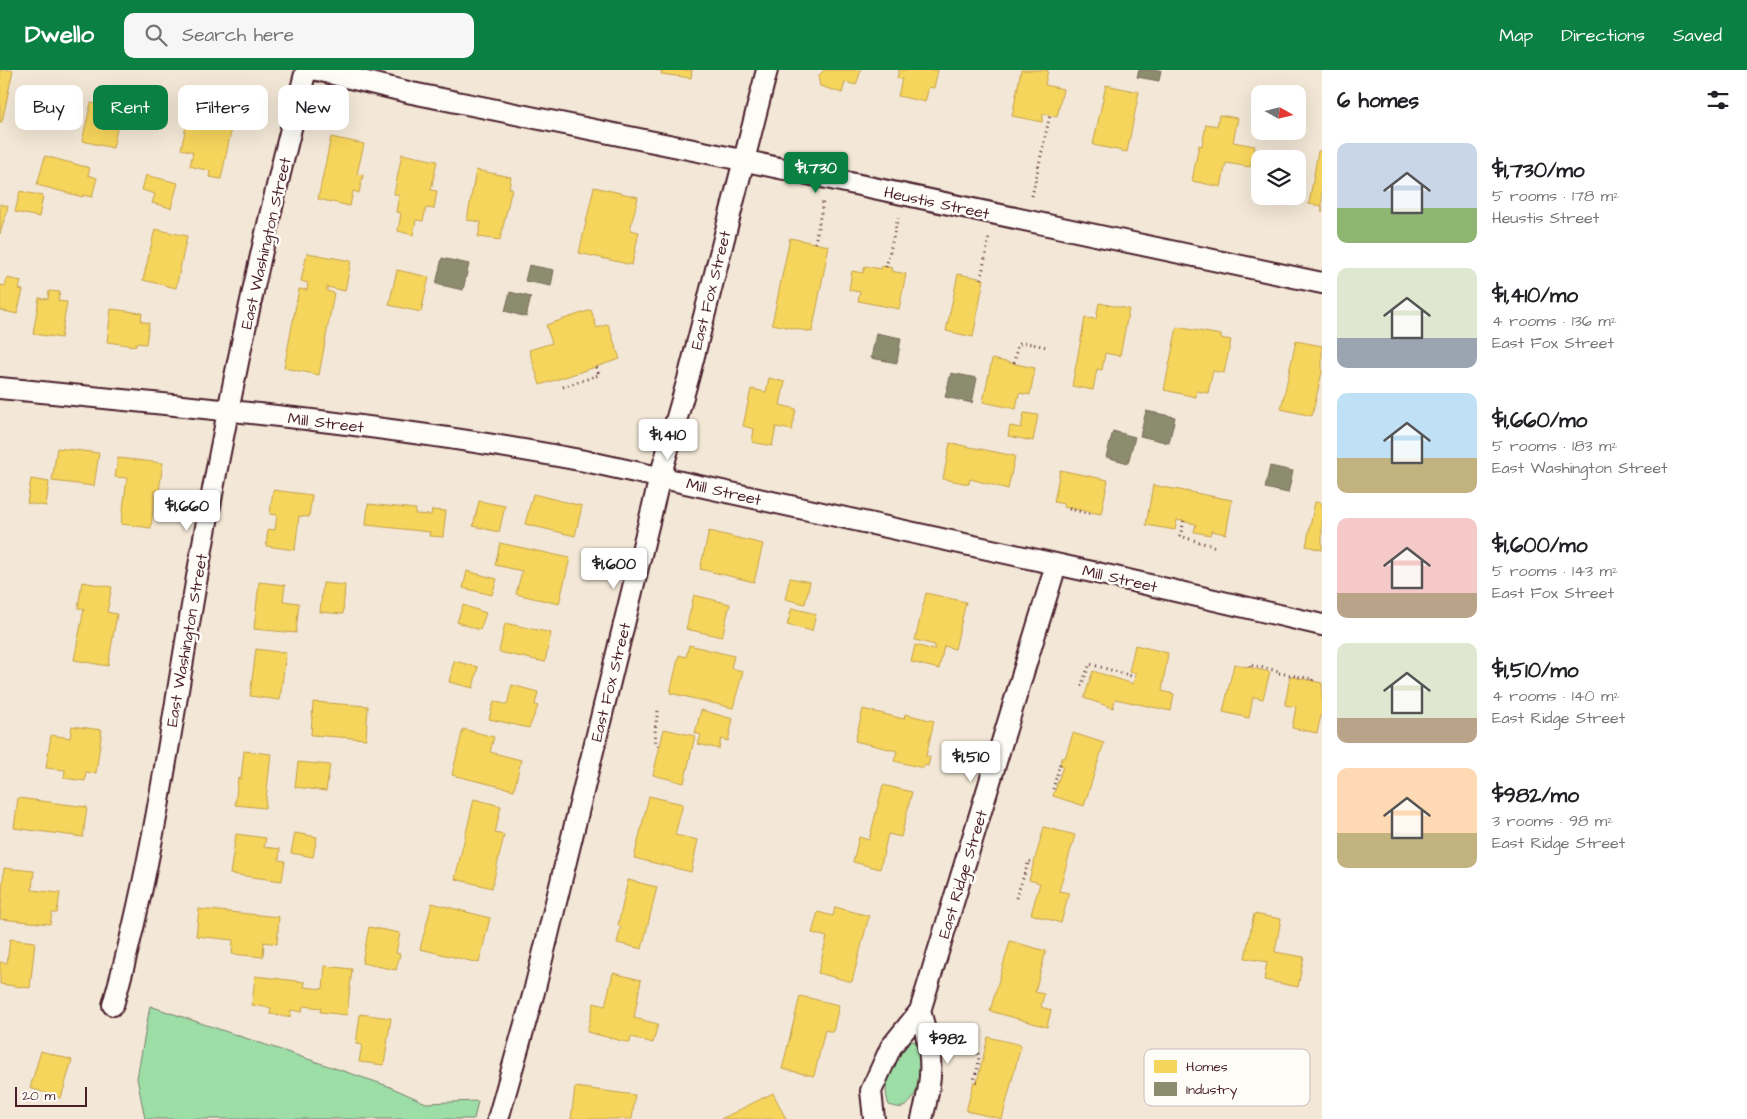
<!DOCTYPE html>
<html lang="en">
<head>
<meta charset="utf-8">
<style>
	body { margin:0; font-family:"Architects Daughter",sans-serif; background:#f6f6f6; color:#202124; height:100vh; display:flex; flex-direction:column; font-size:19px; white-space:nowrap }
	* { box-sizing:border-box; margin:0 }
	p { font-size:16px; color:#757577 }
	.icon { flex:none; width:28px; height:28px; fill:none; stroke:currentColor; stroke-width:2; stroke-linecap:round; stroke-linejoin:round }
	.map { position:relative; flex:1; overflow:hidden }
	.details { display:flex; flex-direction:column; background:#fff; width:425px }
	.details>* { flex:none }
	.hud { position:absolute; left:15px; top:15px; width:475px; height:45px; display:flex; gap:10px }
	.needle { width:32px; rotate:98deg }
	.controls { position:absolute; left:1251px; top:15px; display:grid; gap:10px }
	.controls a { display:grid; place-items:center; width:55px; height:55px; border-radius:10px; background:#fff; box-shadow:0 5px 20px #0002; font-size:25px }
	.scale { position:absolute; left:15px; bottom:12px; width:72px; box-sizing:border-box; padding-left:5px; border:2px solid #4a1f2b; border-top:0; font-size:14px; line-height:18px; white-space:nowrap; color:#4a1f2b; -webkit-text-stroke:4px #fdfcf7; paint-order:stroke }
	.price { position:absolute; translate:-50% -42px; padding:0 11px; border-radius:5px; background:#fff; color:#222; font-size:16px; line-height:32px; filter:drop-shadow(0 1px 2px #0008) }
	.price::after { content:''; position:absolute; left:50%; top:30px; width:15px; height:11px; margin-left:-8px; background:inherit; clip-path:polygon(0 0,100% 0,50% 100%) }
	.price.selected { background:#0b8043; color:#fff }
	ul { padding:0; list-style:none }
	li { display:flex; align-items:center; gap:15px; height:125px; padding:0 15px }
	li span { display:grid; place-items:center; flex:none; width:140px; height:100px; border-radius:10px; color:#555 }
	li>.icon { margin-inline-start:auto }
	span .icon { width:60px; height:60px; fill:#fffc; stroke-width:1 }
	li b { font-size:21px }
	h2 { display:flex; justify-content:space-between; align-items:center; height:60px; padding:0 15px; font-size:21px }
	.chip { padding:0 18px; border-radius:10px; background:#fff; box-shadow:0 5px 20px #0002; font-size:18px; line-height:45px }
	.chip.selected { background:#0b8043; color:#fff }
	header { display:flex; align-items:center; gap:30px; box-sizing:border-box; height:70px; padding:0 25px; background:#0b8043; color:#fff }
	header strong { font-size:24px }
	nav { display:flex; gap:28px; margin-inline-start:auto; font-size:18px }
	.search { width:350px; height:45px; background:#f6f6f6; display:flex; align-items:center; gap:12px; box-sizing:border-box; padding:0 18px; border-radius:10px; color:#757577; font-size:19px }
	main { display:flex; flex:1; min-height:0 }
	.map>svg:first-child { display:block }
</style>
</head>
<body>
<header>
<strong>Dwello</strong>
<div class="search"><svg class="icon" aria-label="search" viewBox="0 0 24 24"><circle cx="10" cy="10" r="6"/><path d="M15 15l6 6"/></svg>Search here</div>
<nav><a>Map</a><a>Directions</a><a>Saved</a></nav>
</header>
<main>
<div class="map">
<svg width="1322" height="1049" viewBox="0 0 1322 1049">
	<rect width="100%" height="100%" fill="#f3e8d7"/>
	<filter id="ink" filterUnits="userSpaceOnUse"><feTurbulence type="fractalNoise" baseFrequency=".02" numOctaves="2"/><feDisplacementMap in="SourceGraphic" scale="10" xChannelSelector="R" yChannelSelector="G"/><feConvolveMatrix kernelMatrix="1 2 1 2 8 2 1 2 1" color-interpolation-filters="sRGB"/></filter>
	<g filter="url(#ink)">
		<path fill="#9ddea7" stroke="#747e69" d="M150,936L388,1016L426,1033L478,1031L474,1049H145L137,1008Z
			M911,971L917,972C918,977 921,983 922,988C923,1001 918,1029 905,1036C900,1039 894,1036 889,1035C881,1014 890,983 911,971Z"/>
		<path fill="#f6d55c" stroke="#c29e4d" d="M0,0H13L2,52H0Z
			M655,0H692L691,8L661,4L662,1Z
			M824,0H861L856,15L845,12L842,23L820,16L818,6Z
			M899,0H938L934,18L929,17L925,32L898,26L902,9L897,8Z
			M1021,0H1048L1045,15L1063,19L1057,47L1043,44L1042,52L1012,46Z
			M1106,15L1139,22L1127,82L1093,75Z
			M99,22L119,27L116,38L121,39L113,78L82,71L91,33L96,34Z
			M189,43L233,52L221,109L209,107L210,101L190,96L193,82L181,79Z
			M1219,45L1238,48L1233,72L1255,76L1250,97L1226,93L1221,117L1192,111L1199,75L1202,76L1206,54L1217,56Z
			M331,67L364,74L357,104L363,105L359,123L353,121L350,136L318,129Z
			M1318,81H1322V143V136L1309,134Z
			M402,84L437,91L431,120L437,121L434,139L426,138L423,151L416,150L413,165L398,161L401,143L396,142L399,125L394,124Z
			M45,86L90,98L88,105L97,108L92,127L83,125V127L37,115Z
			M476,100L511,107L509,118H512L500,170L478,167L481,152L467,150Z
			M146,105L178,113L171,138L152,133L155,124L142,120Z
			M594,117L638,127L630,160L639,162L632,195L579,183Z
			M20,121L43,126L39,147L15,142Z
			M0,134L8,136L0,164Z
			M155,159L187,166L176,218L143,210Z
			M790,168L829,176L812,262L772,254Z
			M307,183L351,191L345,221L327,217V221L334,223L319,305L284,298L299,219L307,220L308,213L301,211Z
			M865,196L881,199L882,196L892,198L891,201L906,204L899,239L858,231L860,222L849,220L852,201L863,203Z
			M397,200L429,207L421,242L389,235Z
			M958,204L984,209L973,267L946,261Z
			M7,208L21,211L19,219L23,220L17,244L0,240V215L5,216Z
			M49,221L60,222L58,231L67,232L61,268L33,264L39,228L48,229Z
			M1099,233L1129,239L1120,286L1105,283L1102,300L1097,299L1093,320L1072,316L1085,248L1096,249Z
			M111,239L142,243L141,251L149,253L146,274L136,273V276L107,272Z
			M591,240L597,258L608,254L620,289L540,315L529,280L552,273L546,255Z
			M1177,257L1221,265V268L1231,270L1224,303L1213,301L1208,323L1197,321L1196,327L1164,320Z
			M1296,271L1322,276V302L1312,346L1281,339Z
			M992,289L1035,298L1030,325L1019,323L1016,339L983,332Z
			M769,308L785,312L780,335L796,339L792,360L776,357L772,376L752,372L754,359L743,356L751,319L766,322Z
			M1024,343L1038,345L1033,371L1008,366L1010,356L1021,358Z
			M950,373L1015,386L1008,419L970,409L969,414L943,409Z
			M57,378L99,383L94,416L52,411Z
			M118,388L163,393L159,421H155L151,458L121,454L127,408L115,407Z
			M1060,400L1108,410L1101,444L1063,437L1064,434L1054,432Z
			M31,409L49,412L46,436L27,433Z
			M1153,415L1232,430L1226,464L1211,461L1210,465L1194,462L1196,454L1177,450L1175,460L1146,455Z
			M273,420L312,425L309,447L299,446L295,480L266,476L268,459L275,460L277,445L270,444Z
			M533,424L582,436L575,466L525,454Z
			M479,431L505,436L499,462L473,456Z
			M1315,432L1322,433V480L1306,476Z
			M368,434L416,439L415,444L431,445L432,440L446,441L443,467L429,466L430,462L366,455Z
			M709,461L763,474L754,512L700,499Z
			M500,473L570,488L559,534L516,524L522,501L495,495Z
			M467,501L497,509L492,525L463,518Z
			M790,508L810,512L805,534L785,529Z
			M82,512L112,517L107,542L117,544L108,596L74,590L84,539L78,538Z
			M259,512L285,515L283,531L299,533L296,563L254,559Z
			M323,513L345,515L343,544L320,542Z
			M926,523L966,532L955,579L944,576L939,599L911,592L915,575L934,580L935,575L915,570Z
			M694,525L730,534L722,567L686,559Z
			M463,535L486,543L480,560L457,552Z
			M792,538L816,544L812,561L787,555Z
			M505,553L551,563L545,592L499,582Z
			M689,575L734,586L731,598L743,601L733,638L670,623L679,585L686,587Z
			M1135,575L1168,583L1162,621L1174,624L1171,641L1115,629L1113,638L1084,628L1093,601L1133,614L1136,603L1129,602Z
			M256,579L286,583L280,630L250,626Z
			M454,591L478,597L473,618L449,612Z
			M1234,594L1270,602L1263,629L1253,627L1249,648L1223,642Z
			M1290,606L1322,613V641L1317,663L1292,658L1296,637L1285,635Z
			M512,615L538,622L535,635L538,636L529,658L489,649L494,631L507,635Z
			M313,632L368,636L366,669L311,665Z
			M863,639L904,649L905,644L934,651L926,686L930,687L928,696L924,695L923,698L894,691L897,681L855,671Z
			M701,640L733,649L728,671L721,669L719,679L698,674L701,665L695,663Z
			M72,656L102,660L96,703L86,702L85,711L64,708L65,700L46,698L51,665L70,668Z
			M463,659L494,667L490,682L521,690L514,720L452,705Z
			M664,659L695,666L684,713L653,705Z
			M1073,663L1104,673L1084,736L1053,726L1063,696L1060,695L1061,690L1062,687L1065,688Z
			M244,681L271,684L265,738L235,735L238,708L241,709Z
			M298,692L330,695L326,721L295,717Z
			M883,715L912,722L901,767L888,764L880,799L853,792L859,767L869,770Z
			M649,726L683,734L675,765L698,770L691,802L634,788Z
			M18,728L87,737L83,767L14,758Z
			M474,729L501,736L495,763L504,765L492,818L455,809Z
			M1044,757L1075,765L1059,821L1069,823L1061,853L1031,844L1040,813L1029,810Z
			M295,763L317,767L313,787L291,783Z
			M236,764L266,768L264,777L280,779L279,790L285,791L282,811L230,804Z
			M4,798L34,801L32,820L60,823L57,843H52L50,854L0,849Z
			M628,810L657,817L642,879L617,873L621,856L618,855Z
			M432,833L490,848L479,893L420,879Z
			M835,837L869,846L852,912L818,903L827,867L812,863L818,842L833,846Z
			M199,839L279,847L277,874L264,872L263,887L232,884L233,870L196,866Z
			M1254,844L1281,849L1275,882L1304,887L1298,917L1264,910L1267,892L1245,888Z
			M369,857L400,863L396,883L400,884L396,900L362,893Z
			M10,869L35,872L30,918L0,914V892L7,893Z
			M1010,871L1046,881L1035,922L1044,924L1041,937L1051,940L1047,957L990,941Z
			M325,896L352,899L347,945L320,942L321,938L303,936L302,942L291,940L290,947L270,944L271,938L252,935L255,906L305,912L304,917L323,919Z
			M613,903L641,910L634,948L658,954L653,973L631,967L630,973L587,962L594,933L605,936Z
			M800,926L839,935L833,962L825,960L814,1006L782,999Z
			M360,944L391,948L384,995L359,992L362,975L356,974Z
			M988,967L1021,975L1002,1049L966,1041L974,1011L977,1012Z
			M41,981L72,990L61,1028L30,1018Z
			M575,1017L635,1025L632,1049H571Z
			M773,1023L786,1049H721Z"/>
		<path fill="#8c8c6e" stroke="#786b5a" d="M1139,0H1161L1159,11L1137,7Z
			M442,188L469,194L463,220L436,214Z
			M529,195L554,200L551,216L525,211Z
			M510,222L531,227L526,247L505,241Z
			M876,263L901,268L897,293L871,288Z
			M951,303L977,308L972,333L945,327Z
			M1146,341L1175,347L1169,373L1140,366Z
			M1113,361L1135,367L1128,393L1106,387Z
			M1270,396L1293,401L1288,423L1265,418Z"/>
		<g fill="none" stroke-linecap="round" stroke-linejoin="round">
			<defs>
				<path id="street" d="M317,0L412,23L713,84L1322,213
					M0,318C196,337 392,354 585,391L1115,507L1322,555
					M113,935C153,796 172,650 197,507C227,337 262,167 306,0
					M920,941C933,985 934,1004 922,1049
					M498,1049L534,922L660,407L688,309L767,0
					M874,1049L871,1021L891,977L920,941L1056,495"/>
			</defs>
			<use href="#street" stroke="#4a1f2b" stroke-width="24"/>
			<path stroke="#4a1f2b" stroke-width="3" stroke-dasharray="1 4" stroke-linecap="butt" d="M1032,126L1050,45
				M815,173L823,132
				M886,197L898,148
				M981,209L989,167
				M1014,293L1017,277L1020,274L1027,273L1047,277
				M563,317L599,305L596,297
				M1069,439L1091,444
				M1184,451L1180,466L1216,477
				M1249,597V595L1279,601
				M1279,603L1313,609L1312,611
				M1081,616L1090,594L1135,607
				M658,641L655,659L656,674L660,676
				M1053,719L1061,690
				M1016,828L1029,791L1034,793
				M977,1012L974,1010L979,992L978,982"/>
			<use href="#street" stroke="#fdfcf7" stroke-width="20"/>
		</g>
	</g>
	<g text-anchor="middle" stroke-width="5" stroke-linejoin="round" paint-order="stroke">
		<g font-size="16" fill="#4a1f2b" stroke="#fdfcf7">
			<text transform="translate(937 132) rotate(12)" y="6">Heustis Street</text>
			<text transform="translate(265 173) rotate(-77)" y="6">East Washington Street</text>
			<text transform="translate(710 220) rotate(-76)" y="6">East Fox Street</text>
			<text transform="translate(326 352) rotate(7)" y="6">Mill Street</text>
			<text transform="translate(724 421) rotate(13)" y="6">Mill Street</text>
			<text transform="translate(1120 508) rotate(13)" y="6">Mill Street</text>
			<text transform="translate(186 570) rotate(-80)" y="6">East Washington Street</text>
			<text transform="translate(610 612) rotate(-76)" y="6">East Fox Street</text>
			<text transform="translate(962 804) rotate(-73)" y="6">East Ridge Street</text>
		</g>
	</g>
	<rect x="1144" y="979" width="166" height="57" rx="8" fill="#fdfcf7" stroke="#c7baba" stroke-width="1"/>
	<rect x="1154" y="990" width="23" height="13" fill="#f6d55c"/>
	<rect x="1154" y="1012" width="23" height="14" fill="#8c8c6e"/>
	<g font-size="14" fill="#4a1f2b">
		<text x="1186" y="1001">Homes</text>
		<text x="1186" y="1024">Industry</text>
	</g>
</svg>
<div class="controls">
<a><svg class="needle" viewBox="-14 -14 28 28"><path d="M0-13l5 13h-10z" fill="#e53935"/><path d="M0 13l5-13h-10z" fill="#757577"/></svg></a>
<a><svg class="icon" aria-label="layers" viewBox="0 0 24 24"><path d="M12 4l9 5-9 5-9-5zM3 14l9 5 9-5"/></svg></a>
</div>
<div class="scale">20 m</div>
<b class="price selected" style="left:816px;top:124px">$1,730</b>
<b class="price" style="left:668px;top:391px">$1,410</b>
<b class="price" style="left:187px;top:462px">$1,660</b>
<b class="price" style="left:614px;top:520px">$1,600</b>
<b class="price" style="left:971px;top:713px">$1,510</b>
<b class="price" style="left:948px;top:995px">$982</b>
<div class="hud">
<a class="chip">Buy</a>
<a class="chip selected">Rent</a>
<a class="chip">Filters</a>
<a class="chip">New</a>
</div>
</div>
<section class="details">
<h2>6 homes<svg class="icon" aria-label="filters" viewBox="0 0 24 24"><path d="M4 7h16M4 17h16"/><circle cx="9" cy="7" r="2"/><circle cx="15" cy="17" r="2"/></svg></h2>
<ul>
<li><span style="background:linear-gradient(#c9d6e8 65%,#8fb573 0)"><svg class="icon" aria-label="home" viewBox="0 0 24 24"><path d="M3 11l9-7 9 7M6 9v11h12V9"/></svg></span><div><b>$1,730/mo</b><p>5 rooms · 178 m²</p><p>Heustis Street</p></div></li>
<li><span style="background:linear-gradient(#dfe7d0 70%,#9aa5b1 0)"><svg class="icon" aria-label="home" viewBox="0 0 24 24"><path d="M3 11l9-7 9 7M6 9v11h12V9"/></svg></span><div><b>$1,410/mo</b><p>4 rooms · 136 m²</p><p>East Fox Street</p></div></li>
<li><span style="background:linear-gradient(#bfe0f5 65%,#c2b280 0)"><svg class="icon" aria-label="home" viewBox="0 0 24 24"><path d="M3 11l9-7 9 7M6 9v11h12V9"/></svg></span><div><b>$1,660/mo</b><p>5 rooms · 183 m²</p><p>East Washington Street</p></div></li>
<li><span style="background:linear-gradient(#f6c9c9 75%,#b9a48a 0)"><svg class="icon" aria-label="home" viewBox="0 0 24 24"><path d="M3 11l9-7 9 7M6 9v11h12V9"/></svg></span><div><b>$1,600/mo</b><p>5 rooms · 143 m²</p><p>East Fox Street</p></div></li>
<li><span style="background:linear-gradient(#dfe7d0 75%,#b9a48a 0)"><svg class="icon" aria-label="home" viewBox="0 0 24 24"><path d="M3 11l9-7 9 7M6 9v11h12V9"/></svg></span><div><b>$1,510/mo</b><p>4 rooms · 140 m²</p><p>East Ridge Street</p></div></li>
<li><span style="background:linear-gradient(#ffd9b3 65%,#c2b280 0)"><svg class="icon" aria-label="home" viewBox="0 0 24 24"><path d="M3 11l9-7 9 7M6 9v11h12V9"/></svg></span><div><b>$982/mo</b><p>3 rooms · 98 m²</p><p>East Ridge Street</p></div></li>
</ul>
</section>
</main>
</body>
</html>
